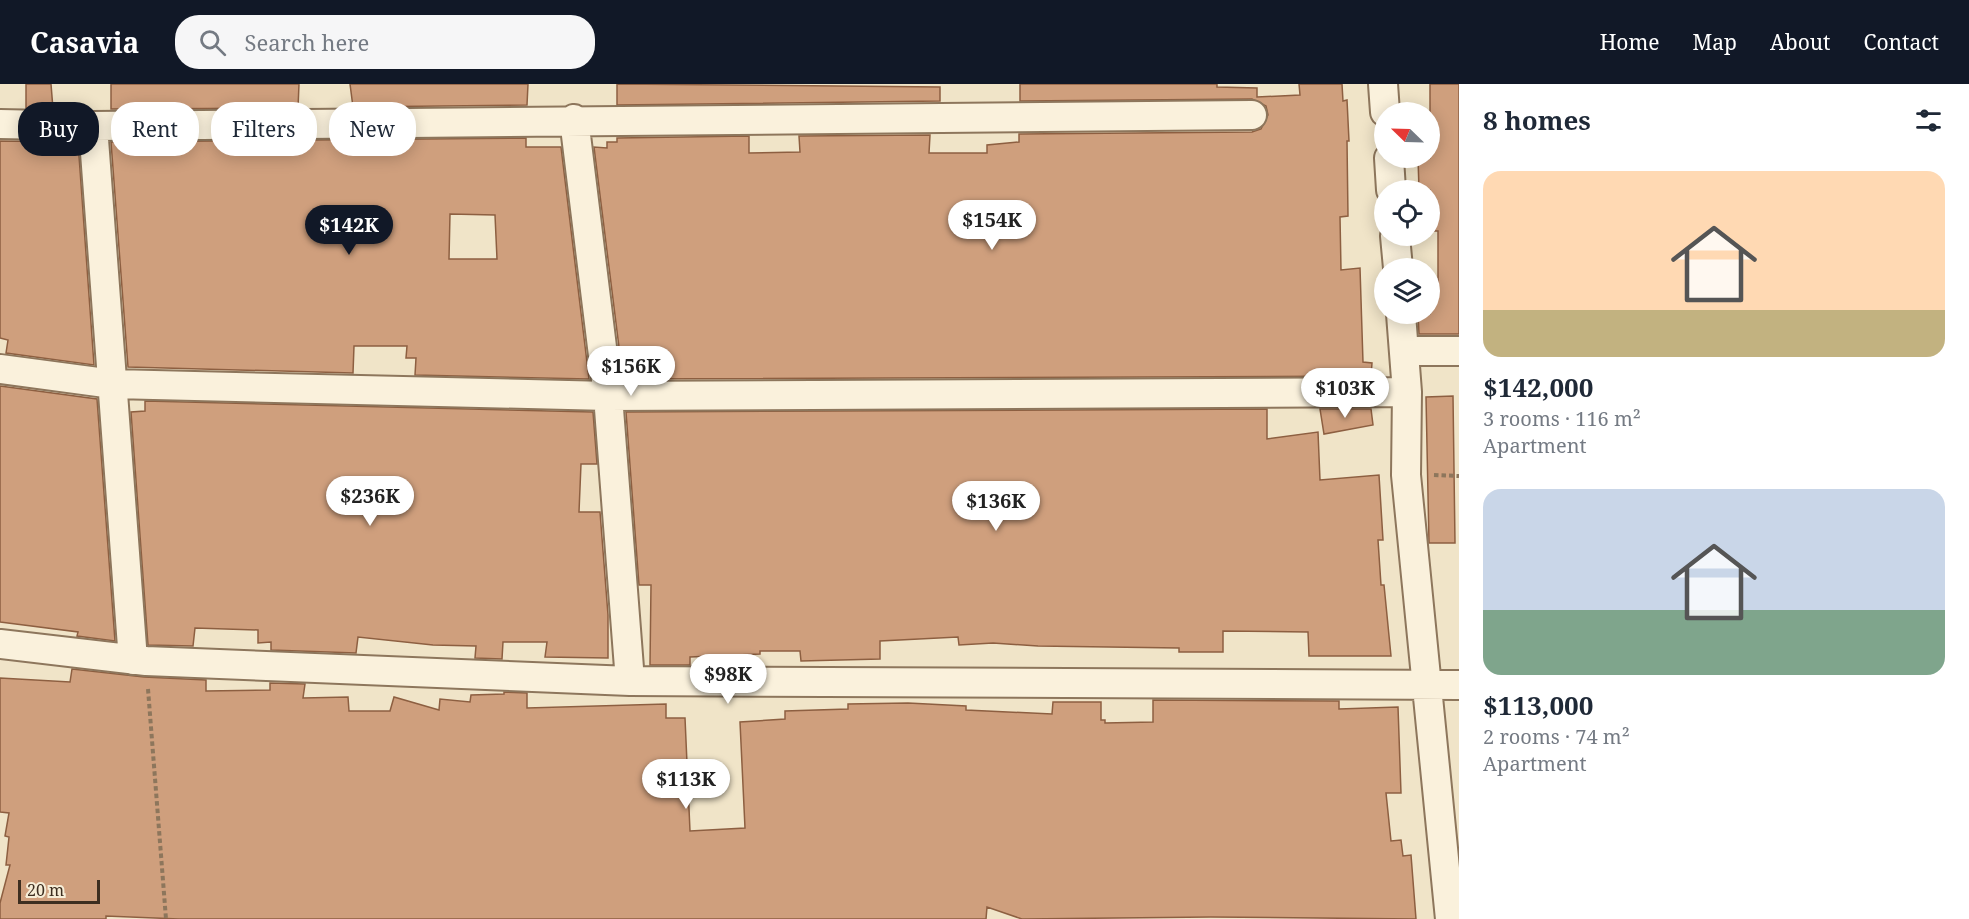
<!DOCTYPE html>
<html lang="en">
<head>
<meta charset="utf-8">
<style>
	body { margin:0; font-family:"Noto Serif",serif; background:#f6f6f7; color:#1f2937; height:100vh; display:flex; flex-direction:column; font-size:22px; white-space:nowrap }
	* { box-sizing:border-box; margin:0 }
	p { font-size:20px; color:#747a83 }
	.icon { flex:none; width:33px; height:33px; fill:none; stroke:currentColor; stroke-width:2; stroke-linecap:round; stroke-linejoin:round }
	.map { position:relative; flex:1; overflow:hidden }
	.details { display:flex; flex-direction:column; background:#fff; width:510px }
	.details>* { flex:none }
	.top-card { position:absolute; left:18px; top:18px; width:570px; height:54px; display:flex; gap:12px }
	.needle { width:39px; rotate:293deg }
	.buttons { position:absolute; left:1374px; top:18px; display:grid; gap:12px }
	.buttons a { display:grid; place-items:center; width:66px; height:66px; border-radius:50%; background:#fff; box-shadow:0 3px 15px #0003; font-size:30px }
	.scale { position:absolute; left:18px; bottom:15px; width:82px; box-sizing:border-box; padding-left:6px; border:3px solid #3d2e20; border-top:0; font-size:16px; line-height:21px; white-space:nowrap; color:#3d2e20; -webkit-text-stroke:4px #f7eed8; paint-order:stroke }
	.price { position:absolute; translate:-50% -51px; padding:0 14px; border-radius:21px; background:#fff; color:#222; font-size:20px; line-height:39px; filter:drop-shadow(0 2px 3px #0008) }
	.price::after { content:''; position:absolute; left:50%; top:36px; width:18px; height:14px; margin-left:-9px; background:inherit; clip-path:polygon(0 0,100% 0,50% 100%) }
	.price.selected { background:#111827; color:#fff }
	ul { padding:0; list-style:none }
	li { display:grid; align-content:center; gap:12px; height:318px; padding:0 24px }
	li span { display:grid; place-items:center; height:186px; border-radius:18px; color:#555 }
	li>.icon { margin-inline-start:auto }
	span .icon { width:108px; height:108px; fill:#fffc; stroke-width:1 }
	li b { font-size:26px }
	h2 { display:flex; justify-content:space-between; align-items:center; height:72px; padding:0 24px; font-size:26px }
	.chip { padding:0 21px; border-radius:24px; background:#fff; box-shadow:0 3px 15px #0003; font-size:21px; line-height:54px }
	.chip.selected { background:#111827; color:#fff }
	header { display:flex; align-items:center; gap:36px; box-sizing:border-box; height:84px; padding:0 30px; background:#111827; color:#fff }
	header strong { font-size:28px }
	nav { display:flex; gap:33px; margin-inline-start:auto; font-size:21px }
	.search { width:420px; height:54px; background:#f6f6f7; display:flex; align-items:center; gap:15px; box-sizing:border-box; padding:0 21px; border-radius:24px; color:#747a83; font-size:22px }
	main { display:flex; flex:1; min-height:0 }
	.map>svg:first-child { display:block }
</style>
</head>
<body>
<header>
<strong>Casavia</strong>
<div class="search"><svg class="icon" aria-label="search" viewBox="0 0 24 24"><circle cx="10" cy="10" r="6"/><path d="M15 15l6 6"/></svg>Search here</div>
<nav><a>Home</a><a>Map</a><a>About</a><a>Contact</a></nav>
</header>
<main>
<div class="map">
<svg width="1459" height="835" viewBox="0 0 1459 835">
	<rect width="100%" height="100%" fill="#f0e4c8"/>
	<path fill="#cf9f7d" stroke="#8d5f41" stroke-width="1.5" fill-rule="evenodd" d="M26,0H51L53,25L26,24Z
		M111,0H299L298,24L111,25Z
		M350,0H528L527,21L353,23Z
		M617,0L940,3V17L617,21Z
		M1020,0H1217V3L1257,4V13L1300,11L1299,0H1342L1343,17L1347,16L1349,57H1347L1348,132L1340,133L1341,186L1360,184L1363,278L1372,279L1371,292L623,295L594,63L607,64V58H617V54L749,52V69L800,68L799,52L930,51L929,69H987V61L1019,58V50L1252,48L1261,45L1268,31L1266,22L1252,15L1020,17Z
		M1430,0H1459V250H1419L1418,230H1430V204H1438V147H1430V106H1419L1418,74H1430Z
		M526,54V63H561L589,295L415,291L416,274H406L407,262H354L353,289L128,283L111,58ZM450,130L495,131L497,175H449Z
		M0,57L78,58L94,281L6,269L8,256L0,254Z
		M0,302L97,315L115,557L77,552L78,548L0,538Z
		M1453,312L1455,459H1429L1426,313Z
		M145,317L593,328L597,380H581L579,428H600L608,531V574L545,573L547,558H503L502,575L475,574L476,562L433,561L358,553L356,569L271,566V558L258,559V546L195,544L193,562L148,561L131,328L145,327Z
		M1267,325V355L1318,348L1320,396L1379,391L1383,456H1378L1381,501H1384L1391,572H1309L1308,548L1223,547V568H1179V564L1038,562L993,559L959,561L958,553L880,557V575L801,577L800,567H760V570L690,573V581H650L651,501H639L626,328Z
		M1320,325H1371L1373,341L1324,350Z
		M72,585L144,593L206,596V607L270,606V599L305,600L303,614L348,613L349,627H390L394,613L439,626L440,615L470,618L471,611L504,610V608L527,609V624L666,620V634H685L690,747L745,744L740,638L785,635V627L848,625V620L908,619L966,622V626L1052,630L1053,618H1101V636H1105V639L1153,638V616L1339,617V625L1398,623L1401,709H1386L1391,757L1401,756L1403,772L1411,771L1416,835L1211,833L1022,835L987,823L986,835H179L106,832V835H0V819L10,781H6L9,753L5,752L9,729L0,728V594L70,598Z"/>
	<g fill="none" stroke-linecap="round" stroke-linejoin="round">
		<defs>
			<path id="minor" d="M1383,0L1385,28
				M574,35L608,312L630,597
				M0,40L93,42
				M1389,74L1391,106
				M1395,152L1398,184
				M1401,230L1407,308L1406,391L1450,835
				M1404,267H1459
				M0,285L113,300L608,312L1407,308
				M0,560L146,577L630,597L1459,601
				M133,576L93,42L1252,31"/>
		</defs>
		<use href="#minor" stroke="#8d765c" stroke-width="32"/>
		<path stroke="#8d765c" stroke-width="4" stroke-dasharray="4.5 3" stroke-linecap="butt" d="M1434,391L1459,392
			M148,605L166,835"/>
		<use href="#minor" stroke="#faf1dc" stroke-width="28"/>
	</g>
</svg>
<div class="buttons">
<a><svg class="needle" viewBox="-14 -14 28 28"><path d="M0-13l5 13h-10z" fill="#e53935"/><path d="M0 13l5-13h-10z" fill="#747a83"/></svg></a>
<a><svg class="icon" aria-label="locate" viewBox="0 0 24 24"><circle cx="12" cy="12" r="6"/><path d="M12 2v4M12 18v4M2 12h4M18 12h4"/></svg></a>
<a><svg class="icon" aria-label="layers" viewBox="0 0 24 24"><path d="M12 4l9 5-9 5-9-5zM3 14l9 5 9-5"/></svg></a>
</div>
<div class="scale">20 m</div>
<b class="price" style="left:992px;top:167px">$154K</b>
<b class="price selected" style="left:349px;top:172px">$142K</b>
<b class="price" style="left:631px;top:313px">$156K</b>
<b class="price" style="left:1345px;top:335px">$103K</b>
<b class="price" style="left:370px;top:443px">$236K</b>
<b class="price" style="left:996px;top:448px">$136K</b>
<b class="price" style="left:728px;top:621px">$98K</b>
<b class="price" style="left:686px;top:726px">$113K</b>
<div class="top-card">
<a class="chip selected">Buy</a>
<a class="chip">Rent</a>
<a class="chip">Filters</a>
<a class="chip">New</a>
</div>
</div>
<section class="details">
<h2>8 homes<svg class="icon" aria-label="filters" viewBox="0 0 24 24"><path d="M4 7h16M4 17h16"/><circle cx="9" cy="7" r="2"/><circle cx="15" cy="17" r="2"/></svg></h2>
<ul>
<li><span style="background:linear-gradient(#ffd9b3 75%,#c2b280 0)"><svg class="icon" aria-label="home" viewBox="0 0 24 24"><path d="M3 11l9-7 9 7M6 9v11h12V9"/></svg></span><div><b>$142,000</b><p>3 rooms · 116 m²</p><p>Apartment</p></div></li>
<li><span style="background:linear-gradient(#c9d6e8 65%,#7fa58c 0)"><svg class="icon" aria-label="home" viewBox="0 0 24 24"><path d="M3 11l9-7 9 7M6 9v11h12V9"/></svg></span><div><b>$113,000</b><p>2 rooms · 74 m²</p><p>Apartment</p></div></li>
</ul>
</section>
</main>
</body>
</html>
